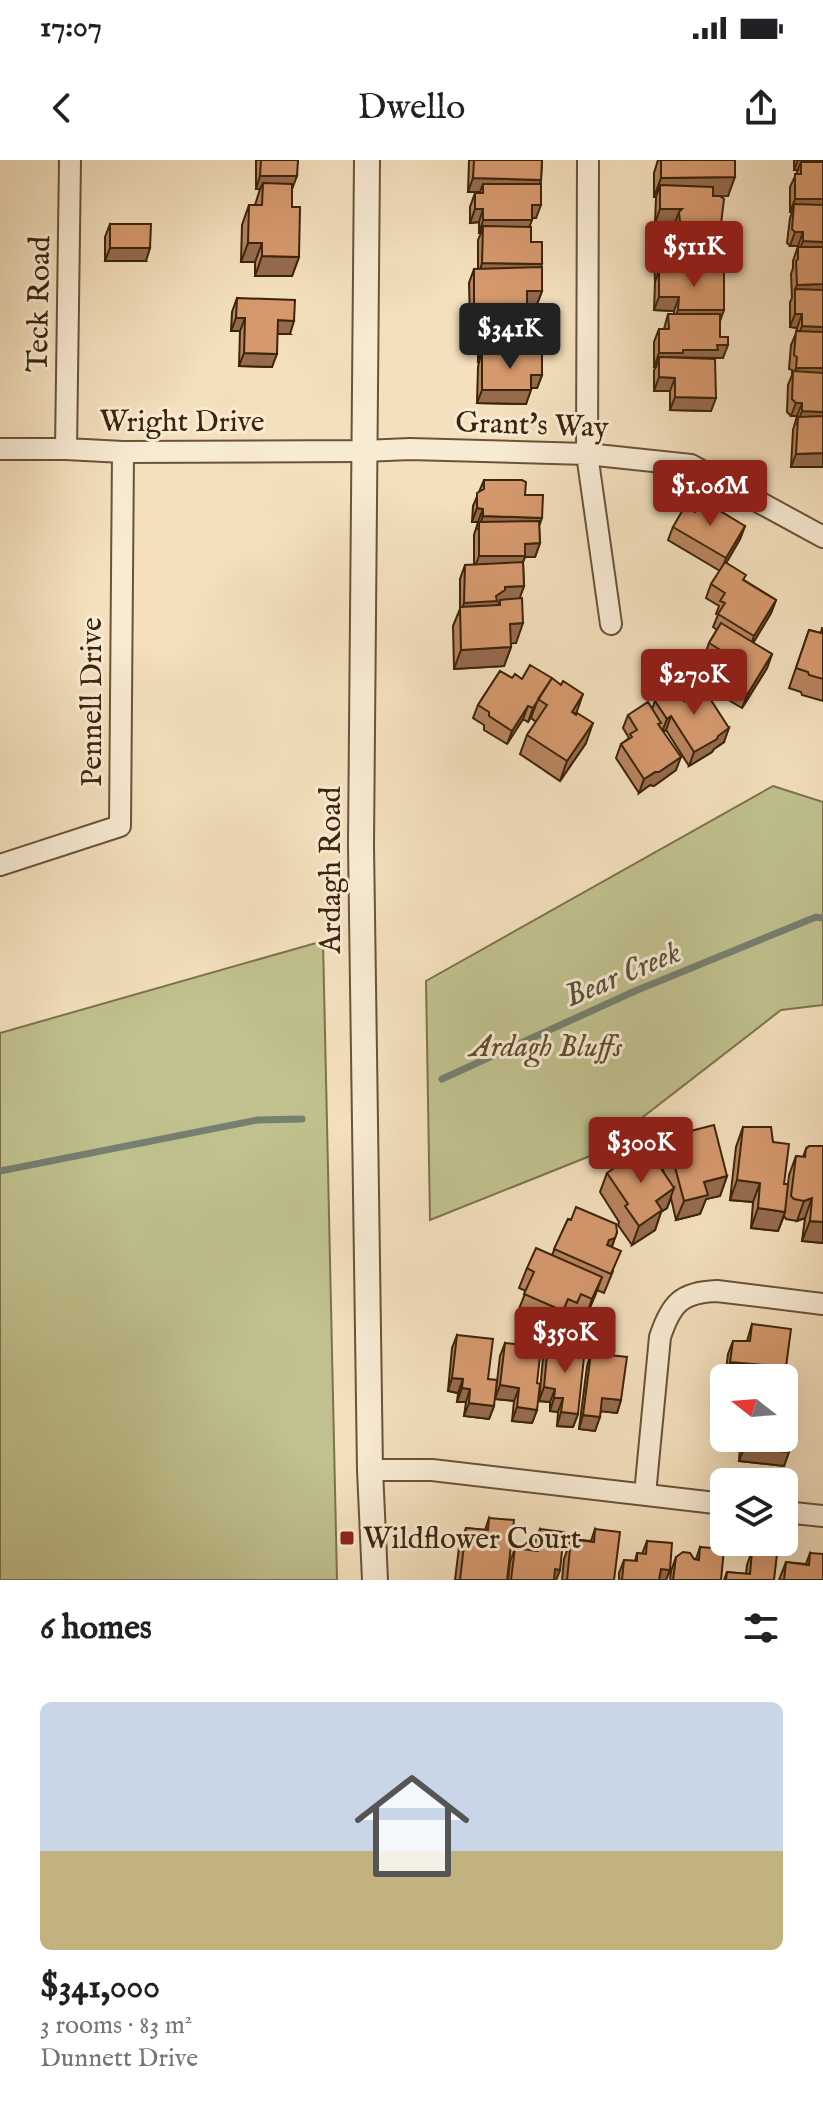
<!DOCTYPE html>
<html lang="en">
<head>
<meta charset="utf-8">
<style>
	body { margin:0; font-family:"IM FELL English",serif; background:#f6f6f6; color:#202124; height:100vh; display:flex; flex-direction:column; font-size:30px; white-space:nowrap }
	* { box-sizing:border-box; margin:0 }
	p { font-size:26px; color:#757577 }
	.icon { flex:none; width:44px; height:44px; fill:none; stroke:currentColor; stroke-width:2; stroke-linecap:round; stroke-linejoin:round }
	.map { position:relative; height:1420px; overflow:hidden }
	.details { display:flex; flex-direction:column; background:#fff; flex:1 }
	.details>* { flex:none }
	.needle { width:52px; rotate:287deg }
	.controls { position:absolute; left:710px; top:1204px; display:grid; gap:16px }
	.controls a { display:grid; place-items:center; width:88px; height:88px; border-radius:12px; background:#fff; box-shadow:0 8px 32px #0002; font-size:40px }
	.price { position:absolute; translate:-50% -68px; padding:0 18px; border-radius:8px; background:#8f2418; color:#fff; font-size:26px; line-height:52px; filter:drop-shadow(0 2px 4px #0008) }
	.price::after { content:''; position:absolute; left:50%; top:48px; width:24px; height:18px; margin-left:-12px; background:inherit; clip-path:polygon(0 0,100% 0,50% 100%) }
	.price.selected { background:#222; color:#fff }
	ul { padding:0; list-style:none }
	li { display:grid; align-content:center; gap:16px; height:424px; padding:0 40px }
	li span { display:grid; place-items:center; height:248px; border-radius:12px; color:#555 }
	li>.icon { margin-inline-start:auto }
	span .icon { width:144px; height:144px; fill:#fffc; stroke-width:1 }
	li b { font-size:34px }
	h2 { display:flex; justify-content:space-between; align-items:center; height:96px; padding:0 40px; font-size:34px }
	.status { display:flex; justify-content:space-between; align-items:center; height:56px; padding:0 40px; background:#fff; direction:ltr }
	.status svg { height:22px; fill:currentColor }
	header { display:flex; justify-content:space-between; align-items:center; height:104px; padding:0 40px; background:#fff; font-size:36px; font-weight:600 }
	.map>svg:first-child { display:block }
</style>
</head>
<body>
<div class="status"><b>17:07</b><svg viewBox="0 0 49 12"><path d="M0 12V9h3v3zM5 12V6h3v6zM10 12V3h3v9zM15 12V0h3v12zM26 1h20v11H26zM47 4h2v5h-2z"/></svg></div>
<header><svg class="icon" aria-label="back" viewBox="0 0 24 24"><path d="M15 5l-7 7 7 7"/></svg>Dwello<svg class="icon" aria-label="share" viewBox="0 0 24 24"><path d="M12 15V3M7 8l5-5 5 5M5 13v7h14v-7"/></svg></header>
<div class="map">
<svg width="823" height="1420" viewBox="0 0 823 1420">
	<rect width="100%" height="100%" fill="#f4e0bd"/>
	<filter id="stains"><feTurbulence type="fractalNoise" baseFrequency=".0025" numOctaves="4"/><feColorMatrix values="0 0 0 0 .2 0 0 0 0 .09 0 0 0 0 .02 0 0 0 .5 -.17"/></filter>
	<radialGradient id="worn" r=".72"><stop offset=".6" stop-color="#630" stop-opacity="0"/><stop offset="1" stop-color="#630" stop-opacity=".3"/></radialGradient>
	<path fill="#c0c18e" stroke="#7e724c" stroke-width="2" d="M773,626L823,642V845L781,850L595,994L430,1060L426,821Z
		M323,781L337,1420H0V873Z"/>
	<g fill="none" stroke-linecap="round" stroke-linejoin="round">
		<path stroke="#768070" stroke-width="7" d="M442,919L635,831L816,757L823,758
			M0,1011L257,960L302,959"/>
		<defs>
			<path id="minor" d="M588,0L587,294L611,464
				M0,289H66L123,292L364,291L410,289L587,294L691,305L823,377
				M66,289L70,0
				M0,705L120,666L123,292
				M370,1310H432L724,1344
				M645,1334L660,1177C671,1144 681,1132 717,1131L823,1144
				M784,1352L823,1356"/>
			<path id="tertiary" d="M367,0L361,685L370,1310L375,1420"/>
		</defs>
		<use href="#minor" stroke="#6a5338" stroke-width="24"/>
		<use href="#tertiary" stroke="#6a5338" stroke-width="28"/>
		<use href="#minor" stroke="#f8ebd4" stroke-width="20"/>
		<use href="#tertiary" stroke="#f8ebd4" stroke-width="24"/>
	</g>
	<path fill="#b8845f" stroke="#3c240b" stroke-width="2" d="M256,0H298L292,29V47L299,97L292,116H255V102H241L242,65L249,45H255L260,29H256Z
		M469,0H542L541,20L536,58H532L529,67L531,82L541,107L542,131L537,144L527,145L525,152L541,193L542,215L537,228H531L526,244L477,243L478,207L479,202H478V190H470L471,174L476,160H480H470L469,123L474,109H478V80L481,73H479V62L470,63V47L475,33H480V32H468Z
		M658,0H735L728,36H720L717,112L720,177L723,198H715L711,251L670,250V231H654V210L656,207H654V182L659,169H664L668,154H674V151L654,150L655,122L654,98L659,84H665L669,69H674L675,63H655L656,37H654V13Z
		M794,0H823V307H791L793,270L797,256H791L787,252L788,225L792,215V210L789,209L791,185L797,171V168L790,167V142L792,138L791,114L793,108V101L798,86H790L787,83L790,58L792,52H790V27L798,10H794Z
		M110,64L146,101H105V77Z
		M237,138L290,174H277L272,207L239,206L240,171H231L232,152Z
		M484,320L525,335L539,365L540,383L535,397H525L523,402L524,426L519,439L516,483H511V487L504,506L454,509L453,466L460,449V419L465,405H474V375L478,362H472L473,346Z
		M695,352L745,366L740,379L726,403L744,420L776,440L771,453L753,483L772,494L767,508L742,548L703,525L708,511L714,503L704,497L709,483L717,470L713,467L718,455L716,454L719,446L706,438L711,424L720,411L668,380L673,367Z
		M823,468V541L802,535L801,532L789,528L809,470L821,473Z
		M500,511L576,554L586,583L560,621L520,594L527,575L536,562L531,558L532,555L528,562L523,559L507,584L484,570V565L473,558L478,545Z
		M655,541H684L724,582L714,589L712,592L689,606L666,570L663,572L676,610L654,626L650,625L639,633L616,598L621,584L629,578L623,568L628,555L652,549Z
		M743,967L773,982L784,1024H788L789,1015L796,996L803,997L806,989L823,1083L802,1081L805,1058L797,1061L786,1059L784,1056L778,1071L751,1068L753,1042L730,1040L736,987Z
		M667,977L727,1016L720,1036L706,1039L700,1054L676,1060L671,1038L667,1048L661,1052L655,1070L632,1085L618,1065L619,1062L600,1032L607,1013L664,1014L660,997Z
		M568,1059L617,1072L612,1087L613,1111L604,1133L597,1130L585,1159L574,1154L570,1163L560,1159L556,1170L517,1154L526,1131L519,1128L527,1108L552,1095Z
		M752,1164L785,1211L784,1218H725L728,1194L733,1181H747Z
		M457,1175L488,1219L494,1246L489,1259L464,1256L466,1242H457L458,1233L448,1231L452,1188Z
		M505,1183L537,1223V1250L532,1263L512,1261L514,1241L495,1239L500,1196Z
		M548,1184L578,1254L573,1267L557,1266L558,1252L550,1251V1242L539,1241L543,1198Z
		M591,1193L621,1240L617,1253L601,1251L595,1271L579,1269L587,1206Z
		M724,1253V1278L719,1277L721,1262Z
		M785,1254L789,1292L784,1306L739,1301L740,1287H732L733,1279L726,1278H784Z
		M489,1358L507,1420H455L459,1387L466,1368L485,1370Z
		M540,1369L560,1410L556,1420H508L510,1402L515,1388L534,1391L535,1382Z
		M595,1369L614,1420H562L564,1399L571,1379L591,1381Z
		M647,1381L670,1410L666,1420H619V1413L624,1400L635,1401L637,1393L642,1394Z
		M700,1387L721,1420H670L671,1411L676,1397L696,1399Z
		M752,1391L774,1420H724L727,1412L746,1414L747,1405Z
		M810,1393L823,1420H779L786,1402L806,1404Z"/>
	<path fill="#966b4d" stroke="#3c240b" stroke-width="2" d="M798,0H823V11L801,2L798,10H794Z
		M260,16H297L292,29L263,23L260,29H256Z
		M735,17L728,36L660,37V25L656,37H654L661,18Z
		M473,18L541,20L536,34L483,24L480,32H468Z
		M795,39H823V52L794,44L792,52H790Z
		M532,45H541L536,58H527Z
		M475,49H483L479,62L470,63Z
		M660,49H682L679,52L675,63H655Z
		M483,60H532L527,73L483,66L481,73H479Z
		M682,64H721L716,78H677Z
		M795,72H803L798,86H790Z
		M803,81L823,82V94H798Z
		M248,83H262L255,102H241Z
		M110,88H150L146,101H105Z
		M262,96L299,97L292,116H255Z
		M482,103L542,104L537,117H478Z
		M719,107L714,120L659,111L655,122L660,108Z
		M823,124V137L795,129L797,125Z
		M527,131H542L537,144L522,145Z
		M659,137H679L674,151L654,150Z
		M527,145L523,159L484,150L480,160H470L474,147Z
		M678,150H724L719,164L674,163Z
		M795,154H802L797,168L790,167Z
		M236,158H245L240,171H231Z
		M278,160L294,161L290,174H273Z
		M802,166L823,167V178L797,179Z
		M475,177H483L478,190H470Z
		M717,185H728L723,198L659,197L656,207H654L659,193Z
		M483,188L542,190L537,203L482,193L479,202H478Z
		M244,193L277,194L272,207L239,206Z
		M796,208H823V221L793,219Z
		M531,215H542L537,228H526Z
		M659,217L675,218L670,231H654Z
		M482,230H531L526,244L477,243Z
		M675,237L716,238L711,251L670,250Z
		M796,243H802L797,256H791Z
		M802,251L823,252V265L797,264Z
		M823,293V307H791L796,294Z
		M477,348L483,349L478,362H472Z
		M483,356L542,358L537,372L478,369Z
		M745,366L740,379L721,412L726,398Z
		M540,383L535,397H525L520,409H474L479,396L525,384Z
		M524,426L519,440H500L498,445L460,454L464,443L496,436L505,427Z
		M776,440L771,453L749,490L754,476Z
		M523,463L516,483L503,484L510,464Z
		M511,487L504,506L454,509L461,490Z
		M772,494L767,508L742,548L747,535Z
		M583,534L576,554L572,552Z
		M537,542L532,555L528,562L533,548Z
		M528,546L523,559L507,584L512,571Z
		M671,556L666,570L662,572L667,559Z
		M593,563L586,583L560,621L567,601Z
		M729,568L724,582L714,589L712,592L689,606L694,592Z
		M681,597L676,610L654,626L650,625L639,633L644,619Z
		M727,1016L720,1036L706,1039L700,1054L676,1060L684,1041L704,1022Z
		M737,1020L760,1023L753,1042L730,1040Z
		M674,1028L667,1048L661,1052L655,1070L632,1085L639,1066L656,1041Z
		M812,1038L805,1058L797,1061L804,1041Z
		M758,1048L785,1052L778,1071L751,1068Z
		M810,1061L823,1062V1083L802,1081Z
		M617,1072L607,1098L602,1100L609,1080Z
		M602,1117L595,1136L585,1159L592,1139Z
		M730,1202L786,1207L782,1218L730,1204L726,1215Z
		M452,1218L463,1219L458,1233L448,1231Z
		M500,1225L519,1228L514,1241L495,1239Z
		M544,1227L555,1229L550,1242L539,1241Z
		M462,1228L470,1229L466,1242H457Z
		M554,1238H563L558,1252L550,1251Z
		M602,1238L621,1240L617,1253L598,1251Z
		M469,1243L494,1246L489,1259L464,1256Z
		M517,1247L537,1250L532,1263L512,1261Z
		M561,1252L578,1254L573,1267L557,1266Z
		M583,1255L600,1257L595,1271L579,1269Z
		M724,1264V1278L719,1277Z
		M735,1278H744L740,1287H732Z
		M744,1288L789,1292L784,1306L739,1301Z
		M555,1409L560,1410L556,1420H551Z
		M661,1409L670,1410L666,1420H656Z"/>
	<path fill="#d6996e" stroke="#3c240b" stroke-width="2" d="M261,0H298L297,16H260Z
		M474,0H542L541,20L473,18Z
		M661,0H735V17L661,18Z
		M801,2H823V39H795V14H801Z
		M263,23L292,24V47H300L299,97L262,96V83H248L249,45H262Z
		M483,24H541V45H532V60H483V49H475V33H483Z
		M660,25L713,27V36H720L724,39L721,64H682L680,62L679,52L682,49H660Z
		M794,44L823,45V82L803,81V72H795L792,69Z
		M110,64H151L150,88H110Z
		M483,66L531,67V82H542V104L482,103Z
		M720,68L719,107L660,108L659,84H670L669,69Z
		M798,87H823V124L797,125L796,101L798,99Z
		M542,107V131H527V145L474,147V109Z
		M659,111L724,112V150H678L679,137H659Z
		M795,129L823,130V167L802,166V154H795Z
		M237,138L295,140L294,161L278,160L277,194L244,193L245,158H236Z
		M484,150L532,152L531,166H542V190L483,188V177H475L476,160L483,161Z
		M668,154H720V177H728V185H717L718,190H683V193H659V169H669Z
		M796,171L823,172V208H796L797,197L794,195Z
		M482,193H542V215H531V230H482Z
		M659,197L715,199L716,238L675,237V218L659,217Z
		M793,211L823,213V252L802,251V243H796L792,239Z
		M823,256V293L796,294L798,257Z
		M484,320H522L526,322L525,335H543L542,358L483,356V349L477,348V333L484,329Z
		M702,340L745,366L726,398L673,367L685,346L695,352Z
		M539,361L540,383L525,384V396H479V362Z
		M523,402L524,426L505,427V430L496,436L497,441L464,443L465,405Z
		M725,402L746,415L743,420L776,440L754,476L718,454L725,443L720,441L725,433L711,424Z
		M522,438L523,463L510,464L511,487L461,490L460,447L500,445V440Z
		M721,463L772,494L747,535L708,511L718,495L724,498L727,494L709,483Z
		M822,468H823V519L809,515L808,512L796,508L809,470L821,473Z
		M530,505L552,518L533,548L528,546L512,571L489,556V552L478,545L500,511L512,518L515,514L522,519Z
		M552,518L561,525L563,521L583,534L572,552L576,555L577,553L593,563L567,601L527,575L547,545L538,539Z
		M675,527L684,541L703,528L729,568L718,576L717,579L694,592L671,556L667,559L655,541Z
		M648,542L661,563L658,564L681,597L659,612H655L644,619L621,584L632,577L630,574L637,570L628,555Z
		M714,965L727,1016L704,1022L708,1035L684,1041L667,977Z
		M743,967H771L773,982L789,984L784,1024H788L785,1052L758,1048L760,1023L737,1020Z
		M646,986L674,1028L656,1041L662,1050L639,1066L625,1046L628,1044L607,1013Z
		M809,986H823V1062L810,1061L812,1038L804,1041L794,1039L791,1036L796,996L805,997L806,989Z
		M576,1047L616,1064L617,1072L615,1078L609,1080L607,1085L621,1091L611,1114L554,1089L568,1059L571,1060Z
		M536,1088L602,1117L592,1139L581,1134L577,1143L568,1139L563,1151L524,1134L534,1112L527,1108Z
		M752,1164L791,1169L786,1207L730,1202L733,1181H750Z
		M457,1175L493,1179L488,1219L497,1220L494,1246L469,1243L470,1229L462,1228L463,1219L452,1218Z
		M505,1183L541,1187L537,1223L540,1224L537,1250L517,1247L519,1228L500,1225Z
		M548,1184L585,1188L578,1254L561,1252L563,1238H554L555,1229L544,1227Z
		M591,1193L627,1197L621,1240L602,1238L600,1257L583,1255Z
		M730,1204L791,1212L787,1248H784V1218H728Z
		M784,1254L792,1255L789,1292L744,1288L745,1278H784Z
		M489,1358L514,1360L507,1420H460L466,1368L488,1370Z
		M540,1369L564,1372L560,1410L555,1409L554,1420H511L515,1388L538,1391Z
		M595,1369L620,1372L614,1420H567L571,1379L594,1382Z
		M647,1381L672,1383L670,1410L661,1409L659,1420H622L624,1400L637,1401V1393L646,1394Z
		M700,1387L724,1389L721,1420H673L676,1397L683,1392L690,1393L694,1399L699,1400Z
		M752,1391L777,1394L774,1420H726L727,1412L750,1414Z
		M810,1393L823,1394V1420H784L786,1402L809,1405Z"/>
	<rect fill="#8f2418" stroke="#f8ebd4" stroke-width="3" x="339" y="1370" width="16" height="16" rx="4"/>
	<g text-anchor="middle" stroke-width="6" stroke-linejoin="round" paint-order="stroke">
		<g font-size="30" fill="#3c240b" stroke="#f8ebd4">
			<text transform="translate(38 144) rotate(-89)" y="10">Teck Road</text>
			<text x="182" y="271">Wright Drive</text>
			<text transform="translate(532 264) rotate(2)" y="10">Grant's Way</text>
			<text transform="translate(91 542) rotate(-90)" y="10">Pennell Drive</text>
			<text transform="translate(330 710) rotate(-90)" y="10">Ardagh Road</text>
		</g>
		<g font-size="30" font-style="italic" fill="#5d4b2c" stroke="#f8ebd4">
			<text x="546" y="896">Ardagh Bluffs</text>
		</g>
		<g font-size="30" fill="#3c240b" stroke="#f8ebd4" text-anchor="start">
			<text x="363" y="1388">Wildflower Court</text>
		</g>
		<g font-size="32" font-style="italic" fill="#59523e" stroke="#f8ebd4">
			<text transform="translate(622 813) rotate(-23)" y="11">Bear Creek</text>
		</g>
	</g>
	<rect width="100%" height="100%" filter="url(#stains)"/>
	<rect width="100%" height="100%" fill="url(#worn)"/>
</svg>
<div class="controls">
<a><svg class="needle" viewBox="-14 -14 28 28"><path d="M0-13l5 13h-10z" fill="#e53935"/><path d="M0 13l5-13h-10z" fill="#757577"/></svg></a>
<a><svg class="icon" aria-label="layers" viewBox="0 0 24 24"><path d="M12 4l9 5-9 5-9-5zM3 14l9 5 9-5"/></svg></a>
</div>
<b class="price" style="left:694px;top:129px">$511K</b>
<b class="price selected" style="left:510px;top:211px">$341K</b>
<b class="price" style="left:710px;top:368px">$1.06M</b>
<b class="price" style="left:694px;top:557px">$270K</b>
<b class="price" style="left:641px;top:1025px">$300K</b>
<b class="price" style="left:565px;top:1215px">$350K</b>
</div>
<section class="details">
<h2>6 homes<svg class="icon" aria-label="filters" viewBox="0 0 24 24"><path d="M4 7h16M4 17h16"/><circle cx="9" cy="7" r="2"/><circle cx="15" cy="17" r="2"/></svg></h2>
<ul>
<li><span style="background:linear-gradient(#c9d6e8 60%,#c2b280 0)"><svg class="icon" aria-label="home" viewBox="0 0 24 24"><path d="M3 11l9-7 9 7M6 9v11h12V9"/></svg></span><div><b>$341,000</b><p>3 rooms · 83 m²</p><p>Dunnett Drive</p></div></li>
</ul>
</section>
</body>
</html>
